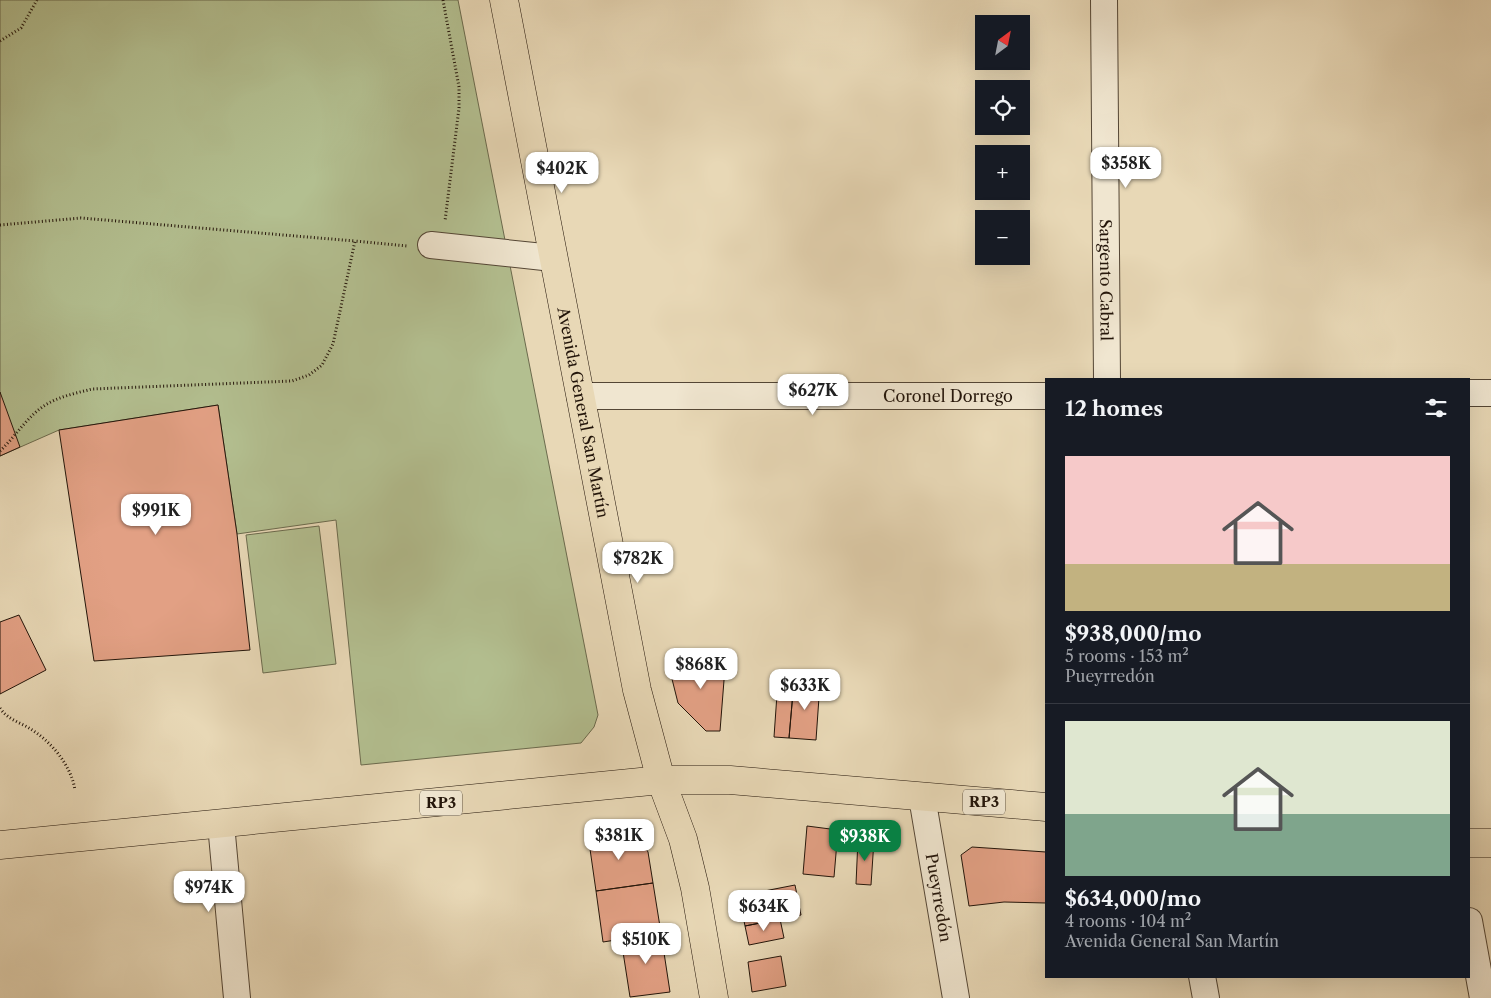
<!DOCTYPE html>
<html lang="en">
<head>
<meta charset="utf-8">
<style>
	body { margin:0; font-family:"Libre Caslon Text",serif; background:#20242c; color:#f1f3f6; height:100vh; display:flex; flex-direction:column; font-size:19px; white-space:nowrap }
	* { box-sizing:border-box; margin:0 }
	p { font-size:16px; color:#9ea1a6 }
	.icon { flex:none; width:28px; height:28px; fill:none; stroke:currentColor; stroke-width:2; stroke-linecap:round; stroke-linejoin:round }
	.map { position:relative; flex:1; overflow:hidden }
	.side { position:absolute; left:1045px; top:378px; width:425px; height:600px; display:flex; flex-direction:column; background:#171b24; border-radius:0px; box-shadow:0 5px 20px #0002 }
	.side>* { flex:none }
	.needle { width:32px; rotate:32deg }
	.buttons { position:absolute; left:975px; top:15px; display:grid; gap:10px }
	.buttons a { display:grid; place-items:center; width:55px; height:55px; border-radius:0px; background:#171b24; box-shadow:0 5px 20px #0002; font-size:25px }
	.price { position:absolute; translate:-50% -42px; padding:0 11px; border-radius:10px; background:#fff; color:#222; font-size:16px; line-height:32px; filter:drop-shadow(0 1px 2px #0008) }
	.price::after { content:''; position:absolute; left:50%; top:30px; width:15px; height:11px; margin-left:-8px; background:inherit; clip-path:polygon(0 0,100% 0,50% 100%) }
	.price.active { background:#0b8043; color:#fff }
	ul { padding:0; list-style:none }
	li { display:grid; align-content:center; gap:10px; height:265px; padding:0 20px }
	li+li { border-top:1px solid #363941 }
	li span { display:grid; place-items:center; height:155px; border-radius:0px; color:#555 }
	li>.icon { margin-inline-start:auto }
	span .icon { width:90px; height:90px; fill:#fffc; stroke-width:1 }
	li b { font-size:21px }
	h2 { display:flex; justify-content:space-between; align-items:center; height:60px; padding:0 20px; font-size:21px }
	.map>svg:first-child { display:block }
</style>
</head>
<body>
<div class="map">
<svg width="1491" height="998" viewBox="0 0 1491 998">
	<rect width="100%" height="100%" fill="#e8d8b6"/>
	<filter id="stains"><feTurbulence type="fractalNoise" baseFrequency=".004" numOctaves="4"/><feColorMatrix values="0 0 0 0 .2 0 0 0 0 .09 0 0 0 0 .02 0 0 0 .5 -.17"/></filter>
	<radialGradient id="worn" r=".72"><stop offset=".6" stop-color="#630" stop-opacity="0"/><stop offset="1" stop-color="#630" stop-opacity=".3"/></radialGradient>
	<path fill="#b3bf90" stroke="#6b6a4d" d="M0,0H458L598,715L594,727L581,743L361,765L336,520L237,534L218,405L59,430L0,456Z
		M319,526L336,664L263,673L246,535Z"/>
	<path fill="#e2a084" stroke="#23150a" d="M0,392L20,447L0,456Z
		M218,405L237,534L250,650L94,661L59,430Z
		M19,615L46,670L0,694V622Z
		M726,655L720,731H706L678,703L669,667Z
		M778,680L794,681L789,738L774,737Z
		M794,681L820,683L816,740L789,738Z
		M807,826L838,830L834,877L803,874Z
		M608,832L631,835L642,842L648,852L653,883L596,891L588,835Z
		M858,839L874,840L871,885L856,884Z
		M972,847L1046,852V903L1004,902L969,906L961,855Z
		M653,883L661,933L603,942L596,891Z
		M795,885L801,915L745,926L739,896Z
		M780,919L784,938L749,945L745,926Z
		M661,933L670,992L630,997L621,939Z
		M781,956L786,986L752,992L748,962Z"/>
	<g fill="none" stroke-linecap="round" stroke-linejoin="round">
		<defs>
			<g id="minor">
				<path id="s1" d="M1104,0L1107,379"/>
				<path d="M431,245L553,258"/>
				<path d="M1469,393H1491"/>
				<path id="s2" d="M580,396H1046"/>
				<path id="s3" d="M922,797L956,998"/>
				<path d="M221,824L237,998"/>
				<path d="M1469,921L1483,998"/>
				<path d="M1202,976L1206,998"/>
			</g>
			<g id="major">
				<path id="s4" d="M504,0L637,690L661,780L683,839L695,888L714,998"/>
			</g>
			<path id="highway" d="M1469,843H1491
				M0,845L661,780H730L1046,807"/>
		</defs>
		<use href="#minor" stroke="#544635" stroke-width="28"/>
		<use href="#major" stroke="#23150a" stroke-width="29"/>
		<use href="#highway" stroke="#23150a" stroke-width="29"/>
		<path stroke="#23150a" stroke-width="3" stroke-dasharray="1 2.5" stroke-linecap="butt" d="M443,0L459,87V108L445,221
			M0,41L21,28L37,0
			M0,225L81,218L355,241
			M0,451C16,436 28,415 47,404C61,396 77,393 92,389L292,381L309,375L322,365L333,344L355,241L407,246
			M0,708C7,719 19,722 29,728C51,741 71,765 75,790"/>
		<use href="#minor" stroke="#f0e6d0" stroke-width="26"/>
		<use href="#major" stroke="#e8d8b6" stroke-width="28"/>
		<use href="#highway" stroke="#e8d8b6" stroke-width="28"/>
	</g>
	<g text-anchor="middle" stroke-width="4.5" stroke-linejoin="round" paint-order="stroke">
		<g fill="#f0e6d0" stroke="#605445" stroke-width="1">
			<rect x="963" y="789.5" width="42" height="25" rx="4"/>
			<rect x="420" y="790.5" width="42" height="25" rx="4"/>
		</g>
		<g font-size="15" font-weight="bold" fill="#23150a">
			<text x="984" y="807">RP3</text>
			<text x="441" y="808">RP3</text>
		</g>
		<g font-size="16" fill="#23150a" stroke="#f0e6d0">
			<text dy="6" stroke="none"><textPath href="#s1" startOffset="280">Sargento Cabral</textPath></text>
			<text dy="6" stroke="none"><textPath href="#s2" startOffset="368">Coronel Dorrego</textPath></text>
			<text dy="6" stroke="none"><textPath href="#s4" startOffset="420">Avenida General San Martín</textPath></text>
			<text dy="6" stroke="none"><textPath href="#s3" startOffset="102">Pueyrredón</textPath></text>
		</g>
	</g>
	<rect width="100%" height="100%" filter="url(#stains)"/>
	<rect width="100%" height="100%" fill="url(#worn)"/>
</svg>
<div class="buttons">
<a><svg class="needle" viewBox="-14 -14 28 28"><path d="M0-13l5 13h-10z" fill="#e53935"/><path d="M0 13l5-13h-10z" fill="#9ea1a6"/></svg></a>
<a><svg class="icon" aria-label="locate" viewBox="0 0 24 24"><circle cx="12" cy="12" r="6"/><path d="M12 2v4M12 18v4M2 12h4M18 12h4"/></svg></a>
<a>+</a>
<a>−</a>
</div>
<b class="price" style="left:1126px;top:189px">$358K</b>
<b class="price" style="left:562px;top:194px">$402K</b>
<b class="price" style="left:813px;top:416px">$627K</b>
<b class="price" style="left:156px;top:536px">$991K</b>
<b class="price" style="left:638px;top:584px">$782K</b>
<b class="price" style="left:701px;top:690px">$868K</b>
<b class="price" style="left:805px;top:711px">$633K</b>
<b class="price" style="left:619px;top:861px">$381K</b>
<b class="price active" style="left:865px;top:862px">$938K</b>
<b class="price" style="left:209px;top:913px">$974K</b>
<b class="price" style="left:764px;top:932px">$634K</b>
<b class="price" style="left:646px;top:965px">$510K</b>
<section class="side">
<h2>12 homes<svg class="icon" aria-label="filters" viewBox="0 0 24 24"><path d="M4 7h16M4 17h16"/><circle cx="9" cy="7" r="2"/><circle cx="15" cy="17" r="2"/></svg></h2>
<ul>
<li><span style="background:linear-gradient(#f6c9c9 70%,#c2b280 0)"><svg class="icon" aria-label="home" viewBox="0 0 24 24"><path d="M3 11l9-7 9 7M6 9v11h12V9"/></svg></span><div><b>$938,000/mo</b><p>5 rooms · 153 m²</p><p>Pueyrredón</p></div></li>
<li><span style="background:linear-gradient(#dfe7d0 60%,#7fa58c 0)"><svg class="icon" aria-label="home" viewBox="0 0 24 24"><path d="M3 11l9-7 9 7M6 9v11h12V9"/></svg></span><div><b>$634,000/mo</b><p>4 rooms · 104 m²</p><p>Avenida General San Martín</p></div></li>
</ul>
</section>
</div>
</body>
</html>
